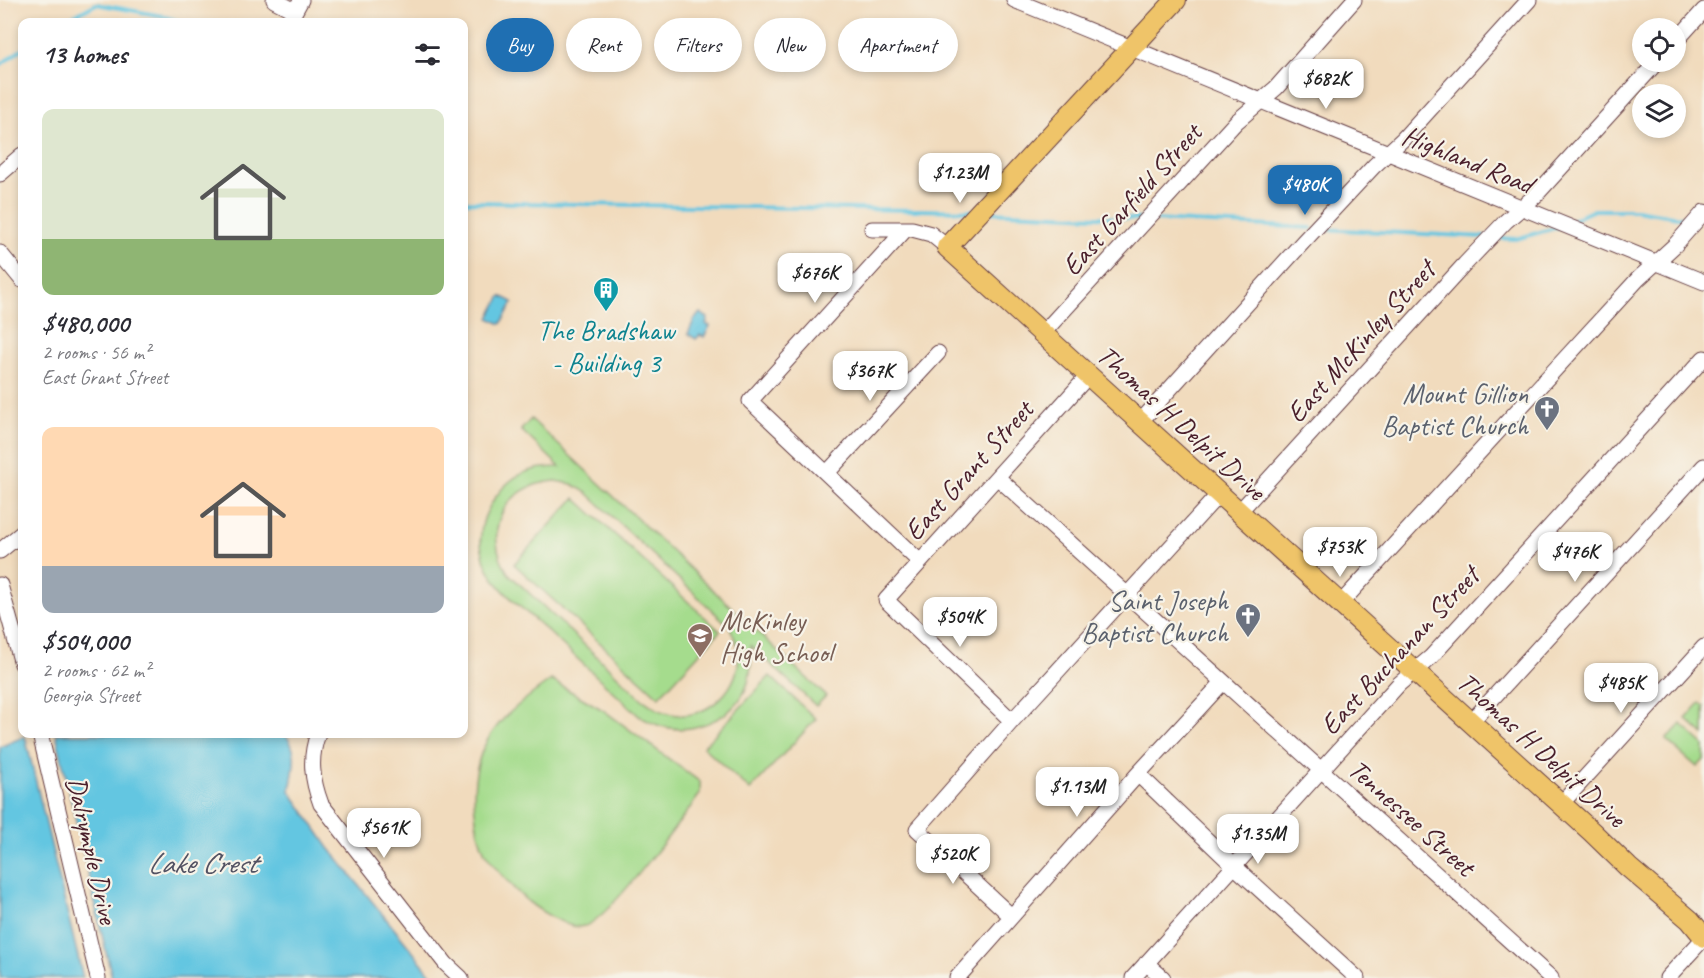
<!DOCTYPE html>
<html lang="en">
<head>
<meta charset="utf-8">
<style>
	body { margin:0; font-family:Caveat,sans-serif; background:#f2f2f3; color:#2b2b33; height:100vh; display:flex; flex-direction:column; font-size:22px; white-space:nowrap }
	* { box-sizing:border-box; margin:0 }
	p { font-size:20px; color:#7c7c81 }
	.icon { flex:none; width:33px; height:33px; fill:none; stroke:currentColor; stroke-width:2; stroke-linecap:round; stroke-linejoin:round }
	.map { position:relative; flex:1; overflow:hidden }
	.details { position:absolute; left:18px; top:18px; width:450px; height:720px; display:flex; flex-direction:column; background:#fff; border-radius:12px; box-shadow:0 3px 9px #0003 }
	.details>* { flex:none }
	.banner { position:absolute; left:486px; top:18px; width:570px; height:54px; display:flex; gap:12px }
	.fabs { position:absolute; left:1632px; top:18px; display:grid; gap:12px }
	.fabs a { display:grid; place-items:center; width:54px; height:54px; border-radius:50%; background:#fff; box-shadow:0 3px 9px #0003; font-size:30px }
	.price { position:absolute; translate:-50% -51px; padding:0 14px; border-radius:12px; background:#fff; color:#222; font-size:20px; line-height:39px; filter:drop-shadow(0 2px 3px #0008) }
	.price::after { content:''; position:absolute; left:50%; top:36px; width:18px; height:14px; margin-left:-9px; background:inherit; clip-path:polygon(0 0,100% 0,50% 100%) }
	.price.active { background:#1f6fb2; color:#fff }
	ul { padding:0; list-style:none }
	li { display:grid; align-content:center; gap:12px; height:318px; padding:0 24px }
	li span { display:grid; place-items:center; height:186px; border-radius:12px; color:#555 }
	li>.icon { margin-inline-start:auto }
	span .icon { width:108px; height:108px; fill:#fffc; stroke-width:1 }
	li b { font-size:26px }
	h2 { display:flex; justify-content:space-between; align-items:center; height:72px; padding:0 24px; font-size:26px }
	.tag { padding:0 21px; border-radius:27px; background:#fff; box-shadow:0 3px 9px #0003; font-size:21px; line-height:54px }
	.tag.active { background:#1f6fb2; color:#fff }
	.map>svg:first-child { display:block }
</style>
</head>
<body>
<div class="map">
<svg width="1704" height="978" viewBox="0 0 1704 978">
	<rect width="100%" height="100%" fill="#f7f3e8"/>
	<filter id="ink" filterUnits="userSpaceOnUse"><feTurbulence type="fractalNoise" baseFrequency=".0167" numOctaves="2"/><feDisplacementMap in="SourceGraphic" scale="12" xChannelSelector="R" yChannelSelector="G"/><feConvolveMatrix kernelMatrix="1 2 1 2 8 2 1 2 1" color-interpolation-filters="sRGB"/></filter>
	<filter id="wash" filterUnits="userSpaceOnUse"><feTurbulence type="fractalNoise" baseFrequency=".008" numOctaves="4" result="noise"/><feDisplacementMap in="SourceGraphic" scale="24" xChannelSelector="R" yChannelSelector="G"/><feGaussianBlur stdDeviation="1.35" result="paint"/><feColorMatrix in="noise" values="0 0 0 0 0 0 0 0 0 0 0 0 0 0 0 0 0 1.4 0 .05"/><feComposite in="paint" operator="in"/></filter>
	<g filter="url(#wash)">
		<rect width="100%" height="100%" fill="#f1dbbd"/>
		<path fill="#a5dc8d" stroke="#787e5c" stroke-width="1.5" fill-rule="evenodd" d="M531,419L826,696L816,706L751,646C752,665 751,687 737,703C723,720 693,732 670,728C659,727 650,722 640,717C608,687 576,657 543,627C528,613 509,599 497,583C491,575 485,564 483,554C477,534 483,515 495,498C512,473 531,467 560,467L521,430ZM555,481L572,484L587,493L730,627C732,634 737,642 738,649C744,686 707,722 671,714C659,712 652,706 642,699L508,573C481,530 504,485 555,481Z
			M575,498L720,631L659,697L514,564Z
			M770,676L816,719L750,790L703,747Z
			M551,680L603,710L700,782V794C684,816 606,923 584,926C572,929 560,921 550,916C527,904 512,887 496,868C493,863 488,858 485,853C474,829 471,789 478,764C487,725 521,702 551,680Z
			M1700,703L1704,706V735L1686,719Z
			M1681,724L1704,745V760L1697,767L1666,740Z"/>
		<path fill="#63c6e1" stroke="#567286" stroke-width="1.5" d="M501,296L513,302L501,324L489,318Z
			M700,313L708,318L706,324L710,326L704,337L700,335L696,339L688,334L694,320Z
			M56,734H285C300,752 293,770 290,791L329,848L434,978H112Z
			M25,736L83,978H0V747Z"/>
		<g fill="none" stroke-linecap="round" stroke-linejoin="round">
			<path stroke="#63c6e1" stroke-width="4" d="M63,22L96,4L163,16L181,22
				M0,65L22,49
				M464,202L972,211
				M989,212L1140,219
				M1154,220L1311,228
				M1570,221L1594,210H1636L1691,219
				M1321,229L1485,237
				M1495,238L1516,239L1558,227"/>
		</g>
	</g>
	<g filter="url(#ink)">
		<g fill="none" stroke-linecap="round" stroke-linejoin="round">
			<defs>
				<path id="minor" d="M274,0L295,11
					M1014,0L1704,282
					M289,22L301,0
					M1676,41L1704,10
					M0,174L22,155
					M872,229H912L931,234L947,247
					M905,230L750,401L919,561
					M0,253L22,280
					M1042,334L1236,122L1276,88L1354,0
					M1140,422L1303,242L1374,166L1403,139L1529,0
					M827,473L938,353
					M997,477L1551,978
					M1239,512L1465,264L1506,221L1535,196L1657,62
					M0,551L22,533
					M0,585L22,664
					M1340,604L1638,279L1675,245L1704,212
					M1012,721L886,600L1088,376
					M1471,722L1704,466
					M40,734L98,978
					M318,734C309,758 312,780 321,804L446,964L461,978
					M1138,774L1234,866L1357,978
					M1561,804L1704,647
					M1011,916L917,829L1012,721L1219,494
					M1146,963L1163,978
					M957,978L1138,774L1223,682
					M1133,978L1399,684L1431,657L1704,358
					M1667,978L1704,938"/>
				<path id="major" d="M1176,0L947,247L1592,832L1628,867L1690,920L1704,937"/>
			</defs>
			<use href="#minor" stroke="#633b41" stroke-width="17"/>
			<use href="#major" stroke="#633b41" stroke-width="22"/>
			<use href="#minor" stroke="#fff" stroke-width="15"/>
			<use href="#major" stroke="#efc469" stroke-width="20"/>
		</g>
	</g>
	<defs>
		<symbol id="building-pin" viewBox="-11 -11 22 30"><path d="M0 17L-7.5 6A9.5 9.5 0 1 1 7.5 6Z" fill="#0f9aa8" stroke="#f7f3e8"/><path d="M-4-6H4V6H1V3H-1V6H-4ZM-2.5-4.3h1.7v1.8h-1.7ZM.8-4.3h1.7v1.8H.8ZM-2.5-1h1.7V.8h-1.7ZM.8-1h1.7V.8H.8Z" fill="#fff"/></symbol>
		<symbol id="church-pin" viewBox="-11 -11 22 30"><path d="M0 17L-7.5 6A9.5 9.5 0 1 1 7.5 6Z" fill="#6b7280" stroke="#f7f3e8"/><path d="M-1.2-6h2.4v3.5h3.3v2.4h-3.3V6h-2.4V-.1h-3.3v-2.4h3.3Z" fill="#fff"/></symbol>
		<symbol id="school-pin" viewBox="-11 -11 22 30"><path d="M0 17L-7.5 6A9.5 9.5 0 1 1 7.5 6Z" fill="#8d6e63" stroke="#f7f3e8"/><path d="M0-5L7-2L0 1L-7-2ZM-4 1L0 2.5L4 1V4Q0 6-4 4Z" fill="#fff"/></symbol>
	</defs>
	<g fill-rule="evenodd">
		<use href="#building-pin" x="591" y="275" width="30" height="40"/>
		<use href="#church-pin" x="1532" y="394" width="30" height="40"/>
		<use href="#church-pin" x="1233" y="601" width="30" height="40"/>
		<use href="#school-pin" x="685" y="621" width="30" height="40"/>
	</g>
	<g text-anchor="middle" stroke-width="4.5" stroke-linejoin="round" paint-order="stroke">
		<g font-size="28" fill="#4a1f2b" stroke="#f7f3e8">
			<text transform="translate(1468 159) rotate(22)" y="10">Highland Road</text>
			<text transform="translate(1131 199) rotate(-48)" y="10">East Garfield Street</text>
			<text transform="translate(1360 341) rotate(-48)" y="10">East McKinley Street</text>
			<text transform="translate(1182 422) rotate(42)" y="10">Thomas H Delpit Drive</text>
			<text transform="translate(968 470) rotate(-48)" y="10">East Grant Street</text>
			<text transform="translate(1399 650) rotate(-47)" y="10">East Buchanan Street</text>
			<text transform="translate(1542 749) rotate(42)" y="10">Thomas H Delpit Drive</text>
			<text transform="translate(1412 817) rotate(42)" y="10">Tennessee Street</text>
			<text transform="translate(93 850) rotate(77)" y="10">Dalrymple Drive</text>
		</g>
		<g font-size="28" fill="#0d838f" stroke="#f7f3e8">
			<text x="606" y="340">The Bradshaw<tspan x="606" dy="32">- Building 3</tspan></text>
		</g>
		<g font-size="28" fill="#5b616d" stroke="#f7f3e8" text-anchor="end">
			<text x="1528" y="403">Mount Gillion<tspan x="1528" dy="32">Baptist Church</tspan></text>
			<text x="1228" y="610">Saint Joseph<tspan x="1228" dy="32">Baptist Church</tspan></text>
		</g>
		<g font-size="28" fill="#785e54" stroke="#f7f3e8" text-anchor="start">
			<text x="720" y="630">McKinley<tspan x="720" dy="32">High School</tspan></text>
		</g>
		<g font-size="30" font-style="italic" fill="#525162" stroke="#f7f3e8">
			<text x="202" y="873">Lake Crest</text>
		</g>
	</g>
</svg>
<div class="fabs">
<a><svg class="icon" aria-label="locate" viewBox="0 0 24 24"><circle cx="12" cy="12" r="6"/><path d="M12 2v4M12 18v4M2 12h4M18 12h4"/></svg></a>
<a><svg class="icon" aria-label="layers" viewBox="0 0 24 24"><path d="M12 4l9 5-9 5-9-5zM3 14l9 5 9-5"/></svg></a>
</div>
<b class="price" style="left:1326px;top:110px">$682K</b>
<b class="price" style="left:960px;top:204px">$1.23M</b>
<b class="price active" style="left:1305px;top:216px">$480K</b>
<b class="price" style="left:815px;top:304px">$676K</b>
<b class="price" style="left:870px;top:402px">$367K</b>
<b class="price" style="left:1340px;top:578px">$753K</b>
<b class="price" style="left:1575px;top:583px">$476K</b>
<b class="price" style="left:960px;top:648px">$504K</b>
<b class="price" style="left:1621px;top:714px">$485K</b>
<b class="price" style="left:1077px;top:818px">$1.13M</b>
<b class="price" style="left:384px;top:859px">$561K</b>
<b class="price" style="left:1258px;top:865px">$1.35M</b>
<b class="price" style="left:953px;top:885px">$520K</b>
<div class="banner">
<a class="tag active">Buy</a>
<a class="tag">Rent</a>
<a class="tag">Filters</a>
<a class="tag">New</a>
<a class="tag">Apartment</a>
</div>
<section class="details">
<h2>13 homes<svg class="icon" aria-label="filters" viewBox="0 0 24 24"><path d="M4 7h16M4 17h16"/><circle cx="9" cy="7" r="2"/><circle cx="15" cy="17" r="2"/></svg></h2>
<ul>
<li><span style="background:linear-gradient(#dfe7d0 70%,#8fb573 0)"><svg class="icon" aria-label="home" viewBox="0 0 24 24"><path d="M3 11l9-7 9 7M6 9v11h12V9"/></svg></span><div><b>$480,000</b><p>2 rooms · 56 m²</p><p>East Grant Street</p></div></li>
<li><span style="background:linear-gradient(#ffd9b3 75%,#9aa5b1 0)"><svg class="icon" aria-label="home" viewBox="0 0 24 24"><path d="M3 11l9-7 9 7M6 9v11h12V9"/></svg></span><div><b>$504,000</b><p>2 rooms · 62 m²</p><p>Georgia Street</p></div></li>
</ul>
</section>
</div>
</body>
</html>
